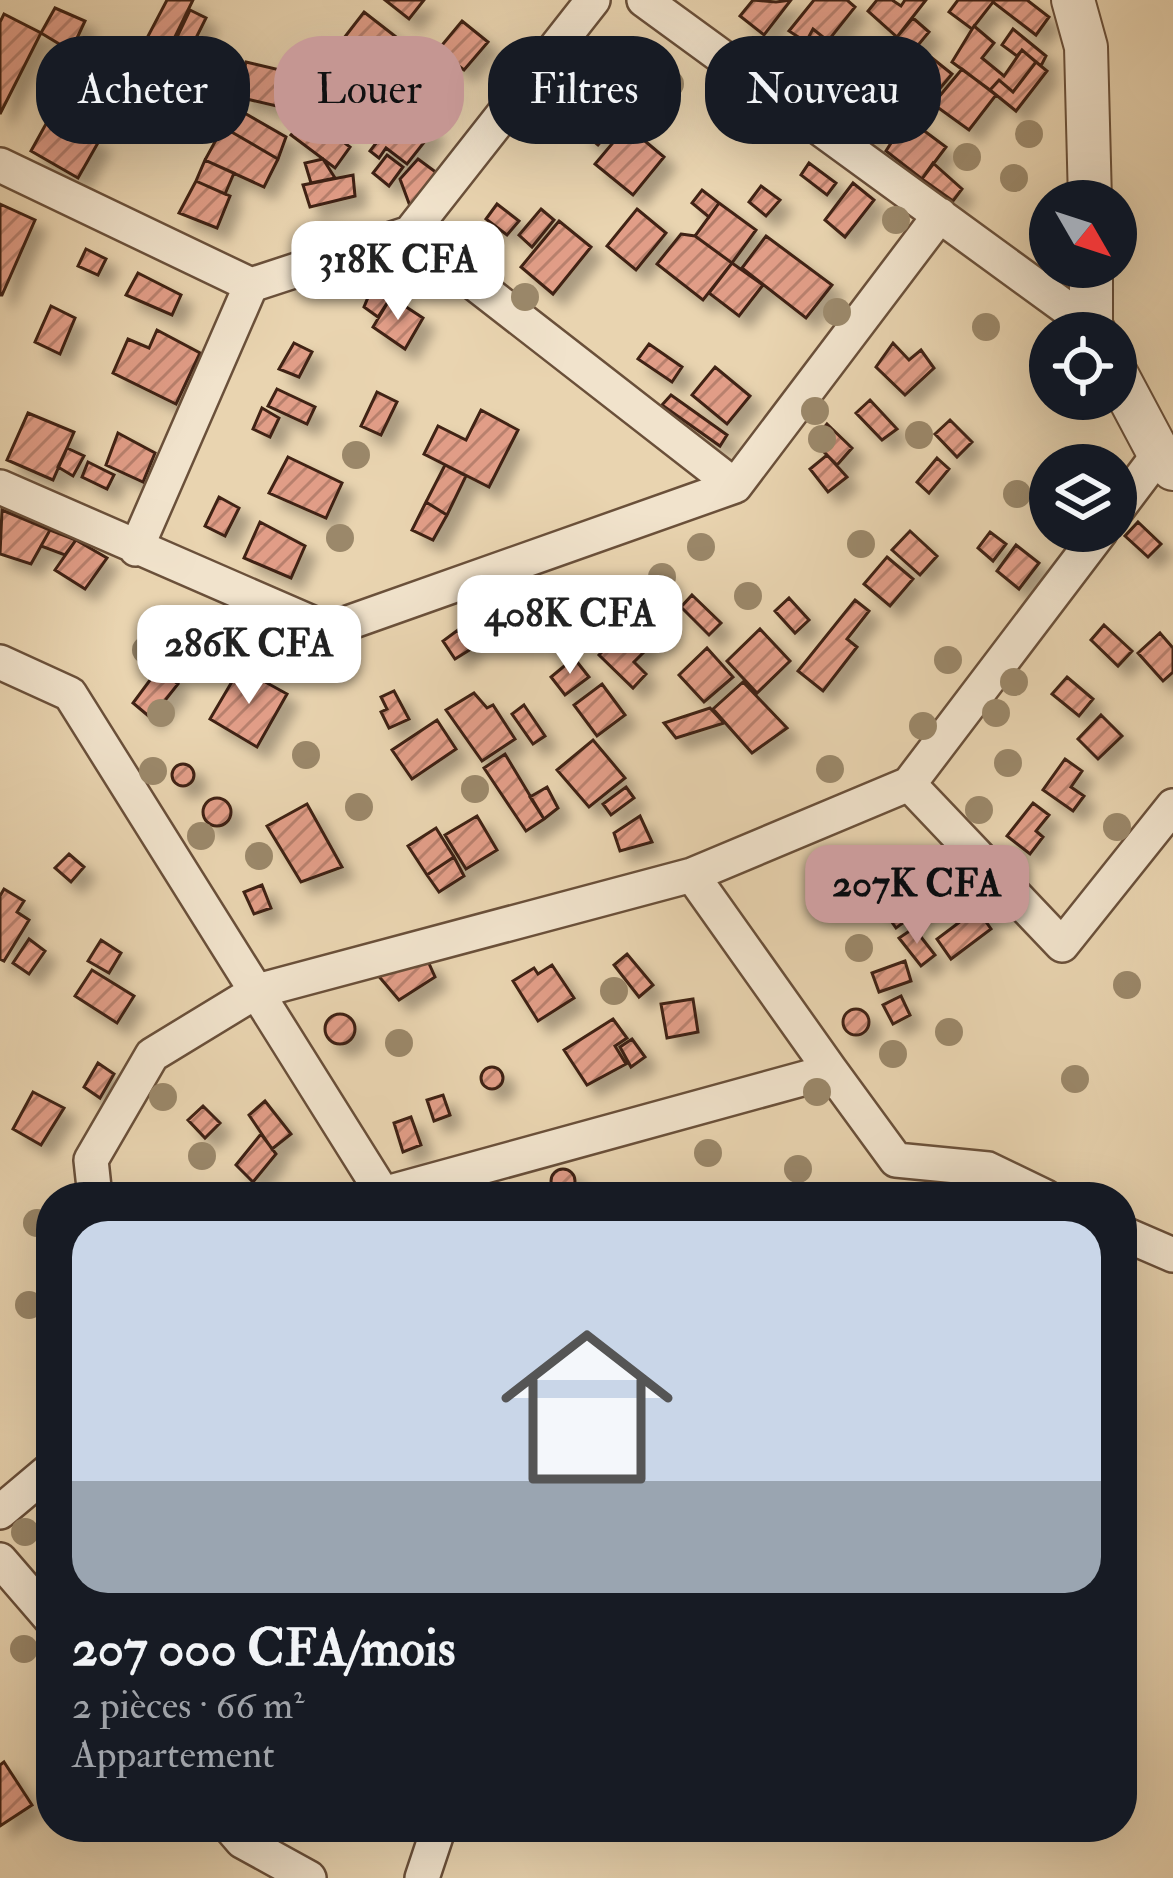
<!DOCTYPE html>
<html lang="fr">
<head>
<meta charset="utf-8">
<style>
	body { margin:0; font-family:"IM FELL Double Pica",serif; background:#242831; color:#f1f3f6; height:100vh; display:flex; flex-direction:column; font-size:45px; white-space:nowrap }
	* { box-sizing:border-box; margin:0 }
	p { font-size:39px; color:#9ea1a6 }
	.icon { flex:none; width:66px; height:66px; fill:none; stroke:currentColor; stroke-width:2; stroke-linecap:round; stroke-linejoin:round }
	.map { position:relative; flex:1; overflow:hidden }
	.details { position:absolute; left:36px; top:1182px; width:1101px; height:660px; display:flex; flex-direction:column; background:#171b24; border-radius:48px; box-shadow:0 12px 48px #0002 }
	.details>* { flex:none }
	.banner { position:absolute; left:36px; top:36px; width:1101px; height:108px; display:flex; gap:24px }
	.needle { width:78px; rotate:129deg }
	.buttons { position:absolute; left:1029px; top:180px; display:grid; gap:24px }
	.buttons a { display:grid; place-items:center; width:108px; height:108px; border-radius:50%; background:#171b24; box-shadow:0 12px 48px #0002; font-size:60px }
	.price { position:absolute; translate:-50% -102px; padding:0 27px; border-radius:24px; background:#fff; color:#222; font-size:39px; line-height:78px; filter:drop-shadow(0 3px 6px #0008) }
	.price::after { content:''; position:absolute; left:50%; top:72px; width:36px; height:27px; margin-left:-18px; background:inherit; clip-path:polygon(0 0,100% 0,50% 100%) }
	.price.active { background:#c59692; color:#111 }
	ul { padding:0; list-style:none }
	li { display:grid; align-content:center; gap:24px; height:636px; padding:0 36px }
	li+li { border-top:3px solid #363941 }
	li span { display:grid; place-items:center; height:372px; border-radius:36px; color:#555 }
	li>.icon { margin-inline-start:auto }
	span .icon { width:216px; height:216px; fill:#fffc; stroke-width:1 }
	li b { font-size:51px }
	.tag { padding:0 42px; border-radius:48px; background:#171b24; box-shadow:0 12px 48px #0002; font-size:42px; line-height:108px }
	.tag.active { background:#c59692; color:#111 }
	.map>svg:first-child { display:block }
</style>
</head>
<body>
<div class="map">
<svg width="1173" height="1878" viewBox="0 0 1173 1878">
	<defs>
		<pattern id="building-hatch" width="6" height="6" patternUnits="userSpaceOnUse" patternTransform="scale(3)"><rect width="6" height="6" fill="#e19d87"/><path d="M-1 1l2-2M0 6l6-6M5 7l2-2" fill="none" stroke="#b8806d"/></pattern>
		<filter id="shadow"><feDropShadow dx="11" dy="11" stdDeviation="6" flood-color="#0004"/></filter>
	</defs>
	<rect width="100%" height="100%" fill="#e9d4b0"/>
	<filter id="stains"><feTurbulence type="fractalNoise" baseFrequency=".00167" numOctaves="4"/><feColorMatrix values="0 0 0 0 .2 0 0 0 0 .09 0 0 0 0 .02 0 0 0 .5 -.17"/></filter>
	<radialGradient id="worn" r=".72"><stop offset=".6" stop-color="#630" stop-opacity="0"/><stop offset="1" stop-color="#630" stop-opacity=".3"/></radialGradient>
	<path fill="url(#building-hatch)" stroke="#3f2412" stroke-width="3" filter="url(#shadow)" d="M167,0H193L169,49L147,38Z
		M385,0H424L409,19Z
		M753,0L776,2L791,0L764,35L740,16Z
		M814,0H847L855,7L828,41L813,29L806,42L789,31Z
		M877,0H892L901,6L905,0H926L897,37L868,11Z
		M958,0H1027L1049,17L1036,35L993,2L972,29L949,12Z
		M55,8L85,21L71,51L41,33Z
		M190,10L206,18L193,44L177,37Z
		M364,12L409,47L390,72L344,38Z
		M4,14L41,33L0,114V22Z
		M913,18L929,32L914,50L897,37Z
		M462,21L488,42L464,70L438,50Z
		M974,26L994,43L982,58L1004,76L1022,50L1036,62L1013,92L999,80L990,90L952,62Z
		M813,29L828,41L811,68L794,55L806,42Z
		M1013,29L1046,56L1041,66L1022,50L1017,56L1002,45Z
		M637,43L656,56L646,71L626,56Z
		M140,54L176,72L159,107L122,89Z
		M932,58L952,74L932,98L912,82Z
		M246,62L293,73L285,108L238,97Z
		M1036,62L1047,71L1016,111L990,90L999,80L1013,92Z
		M962,69L996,95L969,130L933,104Z
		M65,75L104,101L94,115L56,93Z
		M837,75L858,90L846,105L878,126L869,138L818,107Z
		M234,107L286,137L278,159L223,127Z
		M403,108L433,131L407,164L386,148L379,158L370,151Z
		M596,110L615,126L598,145L580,130Z
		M52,113L99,141L78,178L31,151Z
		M308,115L350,147L335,168L291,135Z
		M907,118L946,147L922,179L886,151Z
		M627,126L664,157L633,195L595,164Z
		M223,127L278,159L264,187L205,160Z
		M387,155L403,167L389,186L373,173Z
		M323,159L335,178L311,183L305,163Z
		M418,159L437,173L410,206L400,179Z
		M205,160L234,173L225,194L196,181Z
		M809,163L836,183L827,195L801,175Z
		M933,163L962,189L953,201L922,179Z
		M353,175L355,196L310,207L303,185Z
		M196,181L230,196L217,228L179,213Z
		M853,183L874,200L845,237L825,220Z
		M761,186L780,200L766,216L749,202Z
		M702,190L719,203L709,217L692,203Z
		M719,203L756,230L732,263L695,236Z
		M0,204L35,220L2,295H0Z
		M497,204L519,221L507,235L486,219Z
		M541,209L554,220L532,247L519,235Z
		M637,209L666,233L636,270L607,246Z
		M559,221L591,247L553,294L521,267Z
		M681,234L695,236L732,263L703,300L657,264Z
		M766,236L832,285L806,318L742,268Z
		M86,249L106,259L98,275L78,266Z
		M732,263L763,285L739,316L709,293Z
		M138,273L181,295L172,315L126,295Z
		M374,283L391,297L378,317L364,307Z
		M391,297L423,318L405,349L373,327Z
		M51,306L75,318L60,354L35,342Z
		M157,330L200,353L176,404L113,373L128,339L149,348Z
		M294,343L312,352L299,377L279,369Z
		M893,343L909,360L921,350L934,368L905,395L876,367Z
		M649,344L682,367L672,382L638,359Z
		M715,367L750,396L727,424L692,395Z
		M277,389L315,407L307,424L268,406Z
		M377,392L397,402L381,435L361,426Z
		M671,395L727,435L720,446L662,405Z
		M870,400L897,429L882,440L856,413Z
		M262,408L279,418L270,437L253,429Z
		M481,410L518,430L489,487L424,454L438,426L466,440Z
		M28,413L74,432L53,480L7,460Z
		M950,420L972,442L957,457L935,434Z
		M827,424L852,448L837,465L813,441Z
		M118,433L155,453L143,482L106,465Z
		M67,448L84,456L73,476L58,467Z
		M827,455L847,477L828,492L810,469Z
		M288,457L342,483L326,518L269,493Z
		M937,458L949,469L929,493L917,482Z
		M88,462L114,475L107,489L82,477Z
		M445,465L466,476L447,515L426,502Z
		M219,497L239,508L225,536L205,526Z
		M426,502L447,515L433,540L412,530Z
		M2,510L50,530L31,564L0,554Z
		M260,522L305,546L291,578L244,558Z
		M1138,522L1161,544L1148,557L1125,536Z
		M50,530L76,540L65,555L41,546Z
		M910,531L937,556L920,575L892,550Z
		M990,532L1006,544L993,561L978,548Z
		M76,540L107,558L85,589L55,570Z
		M1016,545L1039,563L1019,589L997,571Z
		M887,557L913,579L890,606L864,584Z
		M692,595L721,623L709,635L681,607Z
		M789,598L809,620L795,633L775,611Z
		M855,600L869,611L847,639L857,647L823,691L798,671Z
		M604,605L621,620L606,637L587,623Z
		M164,609L190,624L182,639L156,625Z
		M1104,625L1132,651L1118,666L1091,640Z
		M626,627L648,648L634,662L646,674L633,688L599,655Z
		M760,629L790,661L757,693L727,661Z
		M458,630L471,649L455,659L443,641Z
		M1160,633L1173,648V672L1163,681L1138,653Z
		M707,648L733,677L704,702L679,675Z
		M574,658L589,677L565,695L551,677Z
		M159,668L178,684L151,718L133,703Z
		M240,668L287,694L257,747L210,719Z
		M1067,677L1093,699L1079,716L1052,694Z
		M743,682L787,728L752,753L713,709Z
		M602,684L625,715L597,736L574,705Z
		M394,691L409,719L389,728L381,712L387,709L381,697Z
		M474,693L487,708L493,705L515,739L482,761L446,710Z
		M524,705L545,736L533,744L512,714Z
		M710,708L724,723L676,738L664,723Z
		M1101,715L1122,736L1098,759L1078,739Z
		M437,720L456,749L412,779L392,750Z
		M593,740L625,778L589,807L557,770Z
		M505,754L544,819L526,831L484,768Z
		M1065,759L1082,771L1071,787L1084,796L1073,811L1043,790Z
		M172 775a11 11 0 1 1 22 0a11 11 0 1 1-22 0Z
		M547,787L558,808L544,819L530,797Z
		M626,787L634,798L611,815L603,804Z
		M203 812a14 14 0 1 1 28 0a14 14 0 1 1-28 0Z
		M1033,803L1049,815L1036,831L1043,837L1030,854L1007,836Z
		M307,804L342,867L301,882L267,826Z
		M477,816L497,850L466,869L445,835Z
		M640,816L652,842L620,851L614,833Z
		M436,828L454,857L427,875L408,846Z
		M69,854L84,867L71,882L55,868Z
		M906,856L937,898L896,928L865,884Z
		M454,857L464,876L439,892L427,875Z
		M262,885L271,908L254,914L244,892Z
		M4,889L24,901L17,912L29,920L4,961L0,959V896Z
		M977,909L991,929L951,959L937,939Z
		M914,928L935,955L921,966L899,938Z
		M29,939L45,951L29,974L13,963Z
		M101,940L121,953L109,973L88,961Z
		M627,954L653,985L639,997L614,965Z
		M427,959L435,977L399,1000L376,973Z
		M905,961L911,981L879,992L872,973Z
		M552,965L574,998L538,1021L513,981L534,968L538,974Z
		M92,970L134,996L117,1023L75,996Z
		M901,996L910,1015L893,1024L883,1005Z
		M693,999L698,1032L667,1038L661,1004Z
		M843 1022a13 13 0 1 1 26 0a13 13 0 1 1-26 0Z
		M325 1029a15 15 0 1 1 30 0a15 15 0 1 1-30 0Z
		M613,1019L627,1038L615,1046L626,1064L587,1085L564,1050Z
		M632,1039L645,1057L631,1067L620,1047Z
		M98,1063L114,1074L100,1098L84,1087Z
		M481 1078a11 11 0 1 1 22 0a11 11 0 1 1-22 0Z
		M33,1092L64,1108L41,1145L13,1129Z
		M443,1095L450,1115L434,1121L427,1100Z
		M265,1101L291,1134L272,1149L249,1115Z
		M203,1106L220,1123L205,1138L188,1120Z
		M411,1117L421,1145L403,1152L394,1123Z
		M261,1134L276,1154L253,1182L236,1165Z
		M551 1181a12 12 0 1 1 24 0a12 12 0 1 1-24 0Z
		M4,1762L32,1805L0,1826V1765Z"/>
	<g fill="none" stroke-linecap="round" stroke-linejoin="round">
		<defs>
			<path id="minor" d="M644,0L1091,326
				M0,165L251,285L410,233L593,0
				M410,233L735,486
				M0,487L328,630L735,486L940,215
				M1116,511L1159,454
				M136,549L251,285
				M0,662L70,694L385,1197
				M909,784L1101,531
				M831,1071L896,1160L988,1169L1046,1197
				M383,1194L831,1071L692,875
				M95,1197L91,1160L152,1055L257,991L692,875L909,784L1062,945L1173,806
				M1122,1233L1173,1255
				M0,1512L51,1469
				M0,1560L51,1619
				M230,1827L242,1841L309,1878
				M422,1878L439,1827"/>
			<path id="tertiary" d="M1073,0L1086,47L1090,201
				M1091,267V326L1095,333
				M1116,373L1159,454L1173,469"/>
		</defs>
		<use href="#minor" stroke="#6a503a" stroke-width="38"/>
		<use href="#tertiary" stroke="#6a503a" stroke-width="46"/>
		<use href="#minor" stroke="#f1e3cc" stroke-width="33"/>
		<use href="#tertiary" stroke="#f1e3cc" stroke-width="42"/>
	</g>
	<g fill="#9b886a">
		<circle cx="670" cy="84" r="14"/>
		<circle cx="1029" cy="134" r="14"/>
		<circle cx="967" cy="157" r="14"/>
		<circle cx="1014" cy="178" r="14"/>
		<circle cx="896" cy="220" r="14"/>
		<circle cx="525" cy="297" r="14"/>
		<circle cx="837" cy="312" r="14"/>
		<circle cx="986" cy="327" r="14"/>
		<circle cx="815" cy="411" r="14"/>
		<circle cx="919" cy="435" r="14"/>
		<circle cx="822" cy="439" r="14"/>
		<circle cx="356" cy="455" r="14"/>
		<circle cx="1017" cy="494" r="14"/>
		<circle cx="340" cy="538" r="14"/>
		<circle cx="861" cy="544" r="14"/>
		<circle cx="701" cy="547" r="14"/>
		<circle cx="662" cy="577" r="14"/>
		<circle cx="534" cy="596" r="14"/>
		<circle cx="748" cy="596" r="14"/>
		<circle cx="146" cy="650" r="14"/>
		<circle cx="948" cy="660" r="14"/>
		<circle cx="1014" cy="682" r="14"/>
		<circle cx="161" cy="713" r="14"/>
		<circle cx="996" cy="713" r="14"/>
		<circle cx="923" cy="726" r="14"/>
		<circle cx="306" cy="755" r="14"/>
		<circle cx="1008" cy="763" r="14"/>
		<circle cx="830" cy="769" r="14"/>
		<circle cx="153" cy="771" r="14"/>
		<circle cx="475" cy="789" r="14"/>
		<circle cx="359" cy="807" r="14"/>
		<circle cx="979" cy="810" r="14"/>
		<circle cx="1117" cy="827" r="14"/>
		<circle cx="201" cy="836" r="14"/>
		<circle cx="259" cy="856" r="14"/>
		<circle cx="859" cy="948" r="14"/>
		<circle cx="1127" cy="985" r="14"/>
		<circle cx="614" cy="991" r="14"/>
		<circle cx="949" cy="1032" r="14"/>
		<circle cx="399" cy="1043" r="14"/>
		<circle cx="893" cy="1054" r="14"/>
		<circle cx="1075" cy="1079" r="14"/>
		<circle cx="817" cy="1092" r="14"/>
		<circle cx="163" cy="1097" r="14"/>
		<circle cx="708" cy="1153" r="14"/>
		<circle cx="202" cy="1156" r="14"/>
		<circle cx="798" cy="1169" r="14"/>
		<circle cx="37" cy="1223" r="14"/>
		<circle cx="29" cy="1305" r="14"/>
		<circle cx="25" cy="1532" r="14"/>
		<circle cx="24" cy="1649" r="14"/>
	</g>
	<rect width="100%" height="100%" filter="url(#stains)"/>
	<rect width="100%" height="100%" fill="url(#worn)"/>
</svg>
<div class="buttons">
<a><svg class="needle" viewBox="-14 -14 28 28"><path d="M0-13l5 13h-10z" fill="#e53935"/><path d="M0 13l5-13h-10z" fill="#9ea1a6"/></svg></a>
<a><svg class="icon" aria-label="locate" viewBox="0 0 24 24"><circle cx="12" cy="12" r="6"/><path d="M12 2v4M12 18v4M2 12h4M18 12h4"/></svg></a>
<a><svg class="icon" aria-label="layers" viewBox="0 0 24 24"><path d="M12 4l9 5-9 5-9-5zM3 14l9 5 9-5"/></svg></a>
</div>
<b class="price" style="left:398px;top:323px">318K CFA</b>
<b class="price" style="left:570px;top:677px">408K CFA</b>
<b class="price" style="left:249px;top:707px">286K CFA</b>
<b class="price active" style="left:917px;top:947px">207K CFA</b>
<div class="banner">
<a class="tag">Acheter</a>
<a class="tag active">Louer</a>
<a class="tag">Filtres</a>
<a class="tag">Nouveau</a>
</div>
<section class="details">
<ul>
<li><span style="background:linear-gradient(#c9d6e8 70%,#9aa5b1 0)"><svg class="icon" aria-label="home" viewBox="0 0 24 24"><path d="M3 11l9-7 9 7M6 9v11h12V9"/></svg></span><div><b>207 000 CFA/mois</b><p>2 pièces · 66 m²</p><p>Appartement</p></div></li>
</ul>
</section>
</div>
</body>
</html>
